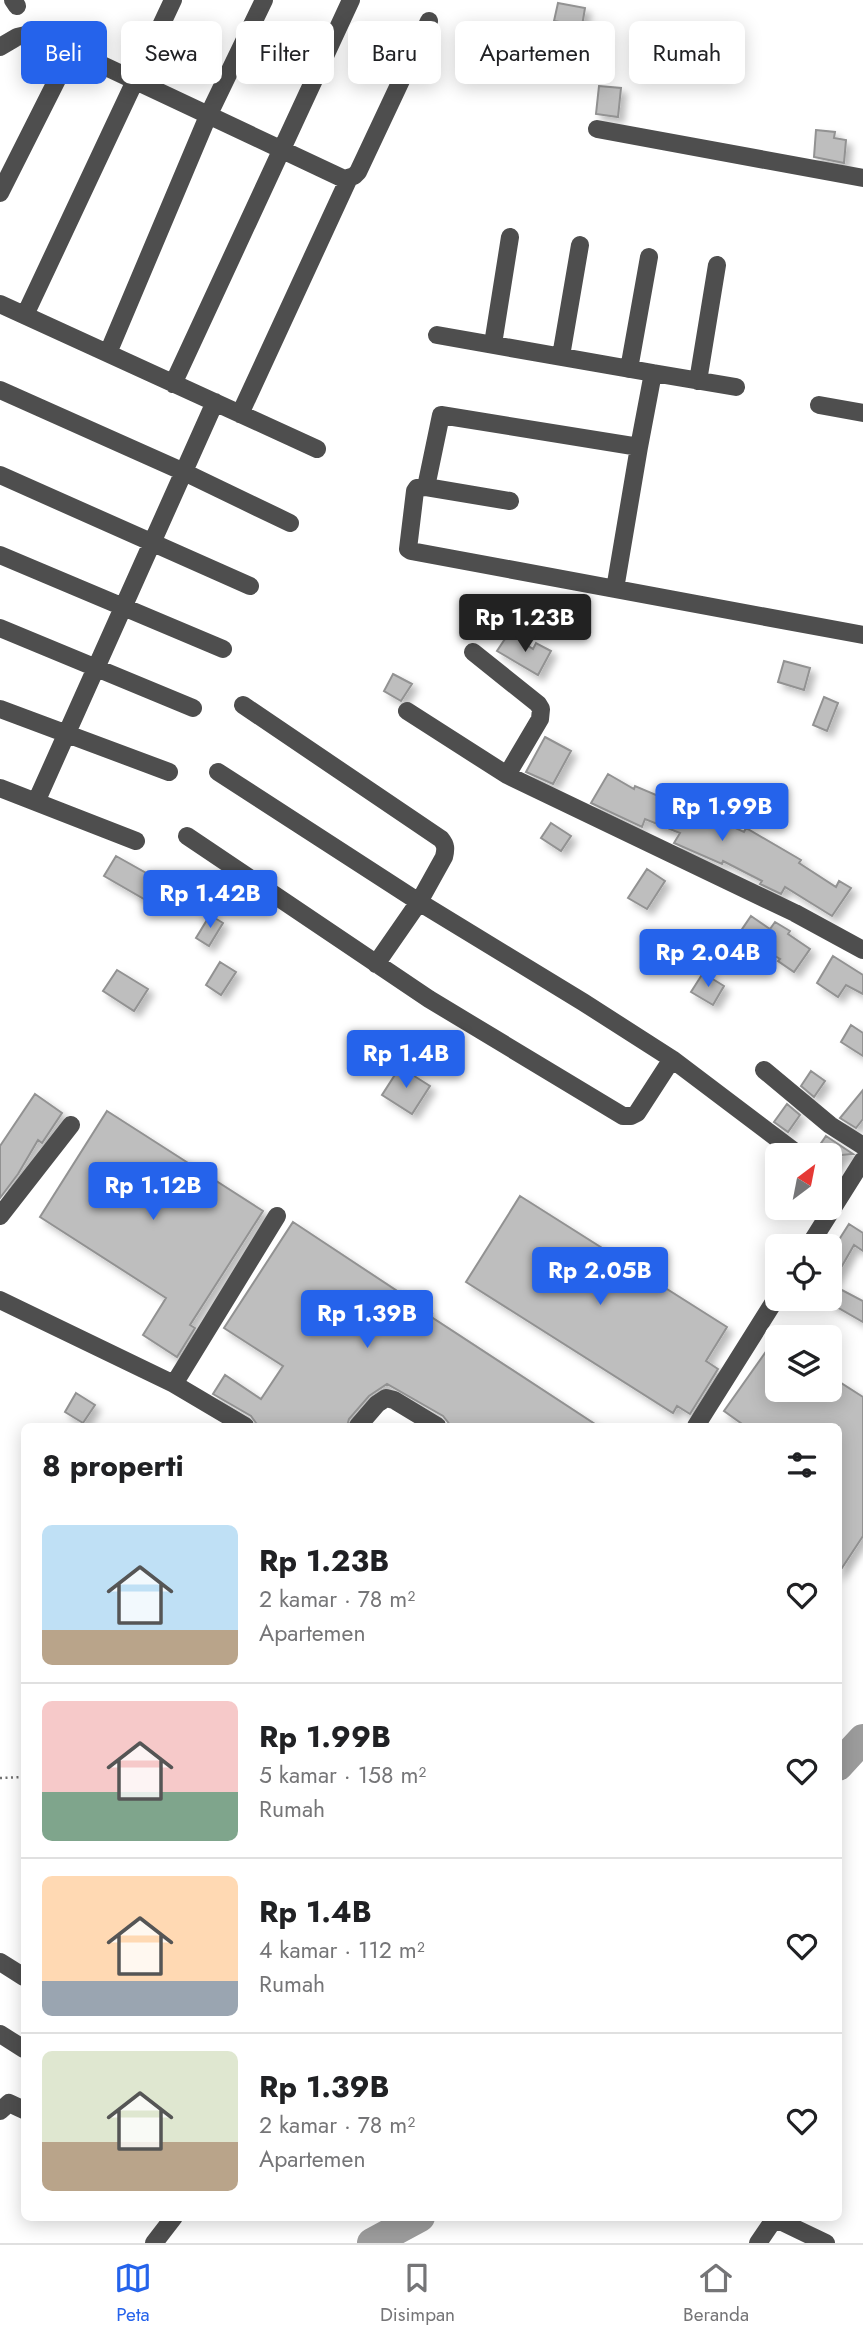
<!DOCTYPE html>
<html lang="id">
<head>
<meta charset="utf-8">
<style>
	body { margin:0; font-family:Jost,sans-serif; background:#f2f2f2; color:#202124; height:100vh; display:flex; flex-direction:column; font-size:26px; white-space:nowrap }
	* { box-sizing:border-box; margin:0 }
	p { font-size:23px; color:#757577 }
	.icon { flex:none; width:38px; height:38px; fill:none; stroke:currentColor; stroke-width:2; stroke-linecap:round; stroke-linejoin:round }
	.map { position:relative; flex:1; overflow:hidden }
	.sheet { position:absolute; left:21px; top:1423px; width:821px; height:798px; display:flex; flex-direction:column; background:#fff; border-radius:10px; box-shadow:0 4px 18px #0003 }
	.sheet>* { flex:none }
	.guide { position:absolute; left:21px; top:21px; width:822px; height:63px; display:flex; gap:14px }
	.needle { width:46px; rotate:32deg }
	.controls { position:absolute; left:765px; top:1143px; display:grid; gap:14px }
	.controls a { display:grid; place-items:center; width:77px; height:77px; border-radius:10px; background:#fff; box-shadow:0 4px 18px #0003; font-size:35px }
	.price { position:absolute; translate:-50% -60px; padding:0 16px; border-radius:7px; background:#2563eb; color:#fff; font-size:23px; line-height:46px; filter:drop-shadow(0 2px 4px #0008) }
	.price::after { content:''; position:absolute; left:50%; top:42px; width:21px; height:16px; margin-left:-10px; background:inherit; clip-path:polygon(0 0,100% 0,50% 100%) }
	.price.active { background:#222; color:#fff }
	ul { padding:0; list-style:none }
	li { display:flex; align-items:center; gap:21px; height:175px; padding:0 21px }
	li+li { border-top:2px solid #e0e0e0 }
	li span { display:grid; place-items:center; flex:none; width:196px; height:140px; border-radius:10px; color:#555 }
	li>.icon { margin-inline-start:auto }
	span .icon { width:84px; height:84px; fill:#fffc; stroke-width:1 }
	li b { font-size:30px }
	h2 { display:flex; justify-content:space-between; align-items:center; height:84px; padding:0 21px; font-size:30px }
	.chip { padding:0 24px; border-radius:10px; background:#fff; box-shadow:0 4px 18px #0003; font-size:24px; line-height:63px }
	.chip.active { background:#2563eb; color:#fff }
	.tabs { display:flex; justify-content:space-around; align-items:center; height:98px; border-top:2px solid #e0e0e0; background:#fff; font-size:19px; color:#757577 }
	.tabs a { display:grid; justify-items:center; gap:4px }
	.tabs .active { color:#2563eb }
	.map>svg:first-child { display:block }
</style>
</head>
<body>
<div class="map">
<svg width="863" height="2243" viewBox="0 0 863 2243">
	<defs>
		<filter id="shadow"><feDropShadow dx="5.5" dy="5.5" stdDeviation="3.5" flood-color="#0004"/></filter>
	</defs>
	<rect width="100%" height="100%" fill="#fff"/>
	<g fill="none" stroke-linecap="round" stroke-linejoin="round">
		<path stroke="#9c9c9c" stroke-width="30" d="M838,1766L863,1739
			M372,2243L420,2217"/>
	</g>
	<path fill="#bebebe" stroke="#929292" stroke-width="2" filter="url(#shadow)" d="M558,3L585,8L582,26L554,21Z
		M599,86L621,88L618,117L596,114Z
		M816,130L835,132L834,138L846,140L844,163L814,157Z
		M509,633L533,649L536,643L551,651L538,675L497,651Z
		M784,661L810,668L804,690L778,682Z
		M393,674L412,684L401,701L384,691Z
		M824,697L838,703L827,731L813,725Z
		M545,737L571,751L553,784L526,772Z
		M608,774L634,789L635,786L663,798L665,794L686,802L684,807L714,823L716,819L744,832L746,828L801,860L799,863L836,887L839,881L851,888L832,916L785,887L781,894L760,884L762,881L723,861L722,864L674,843L680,833L645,819L642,827L591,803Z
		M551,823L571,836L561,851L541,838Z
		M116,856L162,882L151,903L104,876Z
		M647,869L665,881L647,909L628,898Z
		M210,915L223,923L209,946L196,938Z
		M751,916L770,929L775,922L790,931L788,934L810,949L794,972L778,961L780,959L756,945L751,952L734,941Z
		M833,956L863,975V994L846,985L838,997L817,983Z
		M220,962L236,972L221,995L206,985Z
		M117,970L148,989L134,1011L103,991Z
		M703,973L724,986L713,1005L691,992Z
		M851,1025L863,1033V1056L841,1042Z
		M400,1067L430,1086L412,1114L382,1095Z
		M811,1071L825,1081L814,1097L801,1086Z
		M863,1090V1119L856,1128L840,1118Z
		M35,1094L62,1113L42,1143L38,1140L18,1174L0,1198V1146Z
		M787,1104L800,1115L788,1132L774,1122Z
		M107,1111L263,1211L190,1325L195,1328L177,1357L143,1335L166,1298L40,1217Z
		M826,1136L853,1154L842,1155L833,1168H830V1155H813Z
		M520,1196L727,1327L706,1361L718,1369L690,1414L677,1406L673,1413L466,1282Z
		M293,1222L432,1314L430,1316L598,1426H451L443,1416L387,1384L369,1396L349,1419L347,1426H260L256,1423L251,1416L213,1394L225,1375L261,1399L283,1366L224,1328Z
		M849,1224L863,1233V1251L854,1245L830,1287V1243L835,1246Z
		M838,1288L863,1301V1322L830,1303Z
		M777,1336V1390H837L841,1383L863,1397V1536L838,1574V1426H745L724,1411Z
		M76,1393L95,1405L83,1423L65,1412Z"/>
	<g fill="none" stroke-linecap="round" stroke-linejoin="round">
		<path stroke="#707070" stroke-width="2.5" stroke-dasharray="2 3.5" stroke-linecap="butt" d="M0,1778L24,1777"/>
		<path stroke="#4e4e4e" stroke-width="18" d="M13,0L17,6
			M0,47L17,37L34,33L344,179L354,176L358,172L429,21
			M597,129L863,178
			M0,193L71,52
			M0,304L317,449
			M25,315L173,0
			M437,335L653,373
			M493,344L510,237
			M108,353L208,116L264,0
			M561,356L580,245
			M629,369L649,257
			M698,381L717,265
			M173,384L351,0
			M0,390L184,472L290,523
			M819,405L863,413
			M240,414L349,178
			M639,447L653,373L736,387
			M0,475L250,586
			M426,487L510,501
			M0,555L223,649
			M615,589L639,447L441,415L426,487L417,488L415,491L408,549L411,551L863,635
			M0,628L193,708
			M473,652L538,704L541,709L540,719L507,775
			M243,705L441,839C446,845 446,849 444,857L419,902L376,964
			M0,709L169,772
			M407,711L507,775L795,913L863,950
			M218,772L419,902L583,1002L672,1059L799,1155
			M0,788L136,841
			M36,802L215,402
			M187,836L429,999L623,1116H631L637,1113L672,1059
			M764,1070L830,1125L863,1146
			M830,1179L844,1190
			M0,1216L71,1125
			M809,1246L863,1160
			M0,1300L174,1384L245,1426
			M174,1384L277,1216
			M358,1426L377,1404L386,1398L394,1400L437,1426
			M696,1426L777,1297
			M0,1962L24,1977
			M0,2034L24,2049
			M0,2111L9,2103L24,2110
			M154,2243L174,2217
			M758,2243L773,2221L782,2222L826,2243"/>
	</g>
</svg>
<div class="controls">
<a><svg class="needle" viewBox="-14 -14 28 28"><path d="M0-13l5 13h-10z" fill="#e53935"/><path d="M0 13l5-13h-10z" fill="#757577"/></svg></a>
<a><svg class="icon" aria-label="locate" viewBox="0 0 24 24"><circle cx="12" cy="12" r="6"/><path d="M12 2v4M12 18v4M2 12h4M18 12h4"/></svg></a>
<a><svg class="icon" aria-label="layers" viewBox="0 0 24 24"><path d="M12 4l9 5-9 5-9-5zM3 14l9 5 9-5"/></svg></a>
</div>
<b class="price active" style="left:525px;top:654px">Rp 1.23B</b>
<b class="price" style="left:722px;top:843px">Rp 1.99B</b>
<b class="price" style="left:210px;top:930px">Rp 1.42B</b>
<b class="price" style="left:708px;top:989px">Rp 2.04B</b>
<b class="price" style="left:406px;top:1090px">Rp 1.4B</b>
<b class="price" style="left:153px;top:1222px">Rp 1.12B</b>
<b class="price" style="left:600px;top:1307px">Rp 2.05B</b>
<b class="price" style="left:367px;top:1350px">Rp 1.39B</b>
<div class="guide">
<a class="chip active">Beli</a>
<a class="chip">Sewa</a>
<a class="chip">Filter</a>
<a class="chip">Baru</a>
<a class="chip">Apartemen</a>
<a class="chip">Rumah</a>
</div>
<section class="sheet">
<h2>8 properti<svg class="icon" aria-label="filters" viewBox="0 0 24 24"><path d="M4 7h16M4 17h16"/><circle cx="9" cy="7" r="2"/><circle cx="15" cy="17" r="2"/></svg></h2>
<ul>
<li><span style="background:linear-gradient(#bfe0f5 75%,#b9a48a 0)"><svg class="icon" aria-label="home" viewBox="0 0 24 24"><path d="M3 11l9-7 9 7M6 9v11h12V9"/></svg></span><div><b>Rp 1.23B</b><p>2 kamar · 78 m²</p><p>Apartemen</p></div><svg class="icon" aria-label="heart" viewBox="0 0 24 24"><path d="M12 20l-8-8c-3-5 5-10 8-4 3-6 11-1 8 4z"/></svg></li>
<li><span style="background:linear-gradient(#f6c9c9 65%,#7fa58c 0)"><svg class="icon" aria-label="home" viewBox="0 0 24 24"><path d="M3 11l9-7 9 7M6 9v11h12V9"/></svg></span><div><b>Rp 1.99B</b><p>5 kamar · 158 m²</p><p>Rumah</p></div><svg class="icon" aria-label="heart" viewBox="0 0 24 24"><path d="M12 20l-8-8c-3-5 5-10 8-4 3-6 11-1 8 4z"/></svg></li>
<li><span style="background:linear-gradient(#ffd9b3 75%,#9aa5b1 0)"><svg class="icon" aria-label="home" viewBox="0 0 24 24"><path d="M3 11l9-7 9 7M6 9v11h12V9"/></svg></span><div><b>Rp 1.4B</b><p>4 kamar · 112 m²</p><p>Rumah</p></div><svg class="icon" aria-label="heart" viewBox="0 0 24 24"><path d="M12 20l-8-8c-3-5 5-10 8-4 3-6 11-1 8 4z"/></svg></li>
<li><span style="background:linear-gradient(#dfe7d0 65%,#b9a48a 0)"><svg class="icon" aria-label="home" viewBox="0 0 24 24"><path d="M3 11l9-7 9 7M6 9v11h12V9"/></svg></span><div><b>Rp 1.39B</b><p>2 kamar · 78 m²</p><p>Apartemen</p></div><svg class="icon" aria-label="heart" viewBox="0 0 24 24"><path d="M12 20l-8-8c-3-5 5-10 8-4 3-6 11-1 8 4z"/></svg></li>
</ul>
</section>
</div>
<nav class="tabs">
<a class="active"><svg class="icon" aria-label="map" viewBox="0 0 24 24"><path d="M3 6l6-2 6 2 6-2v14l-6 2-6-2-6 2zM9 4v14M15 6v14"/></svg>Peta</a>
<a><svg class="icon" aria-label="saved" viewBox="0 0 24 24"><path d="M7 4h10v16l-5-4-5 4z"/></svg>Disimpan</a>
<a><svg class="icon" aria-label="home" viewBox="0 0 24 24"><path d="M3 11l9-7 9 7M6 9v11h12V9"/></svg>Beranda</a>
</nav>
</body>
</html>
